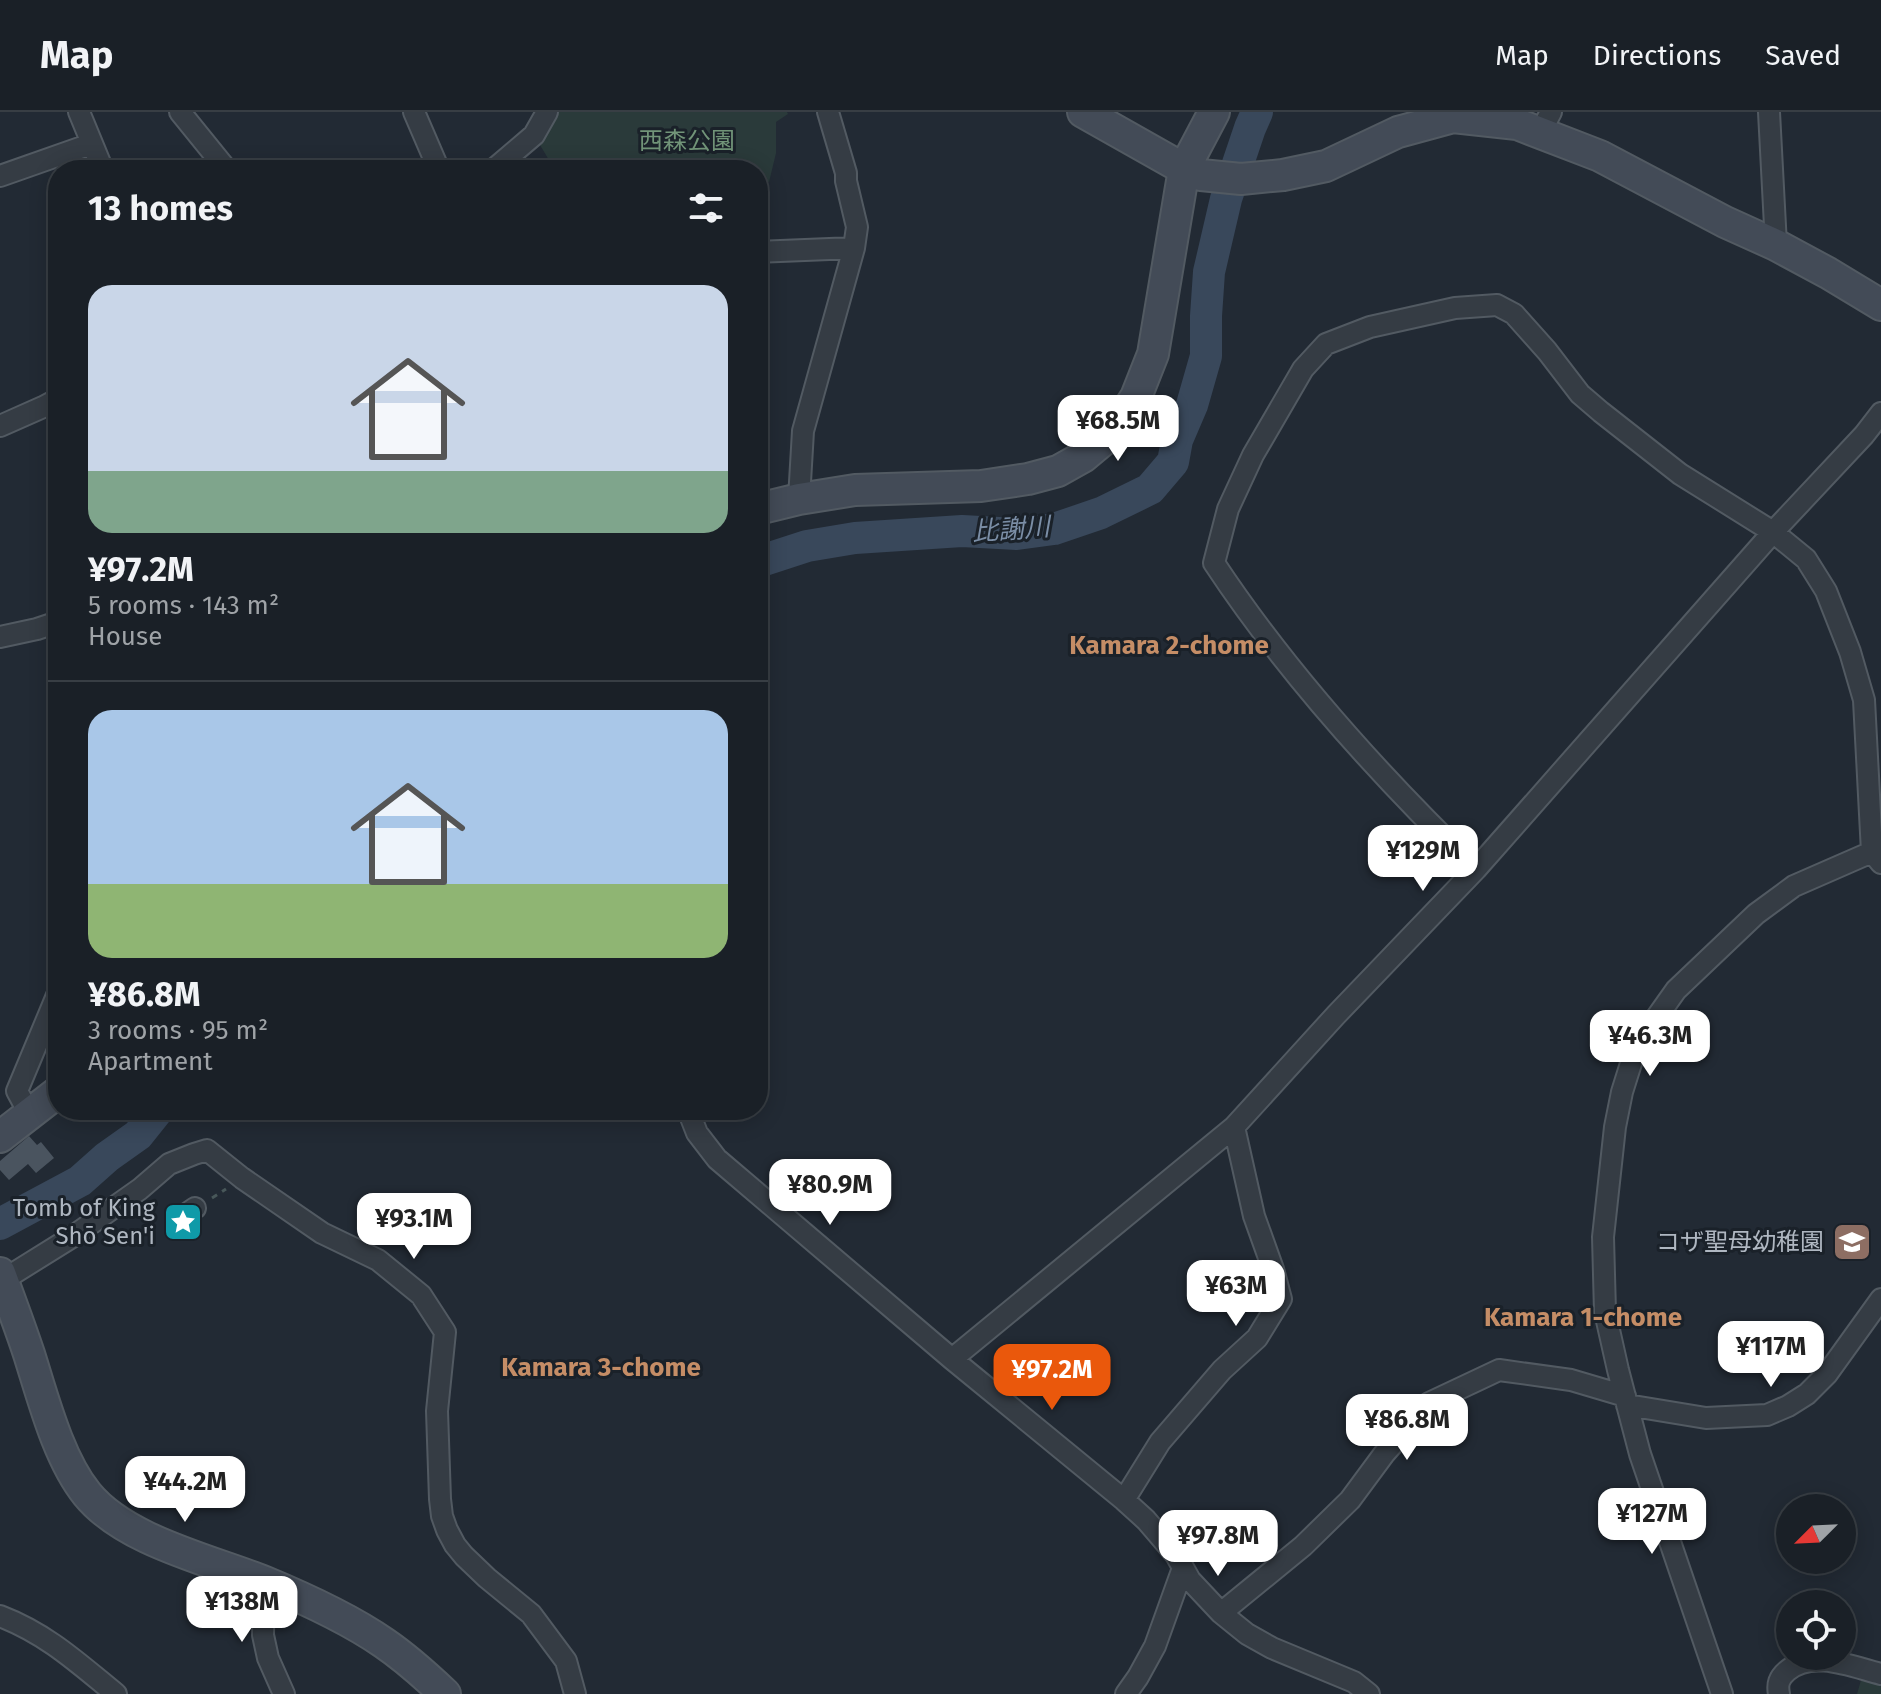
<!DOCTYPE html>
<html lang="en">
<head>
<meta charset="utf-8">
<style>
	body { margin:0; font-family:"Fira Sans","Noto Sans JP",sans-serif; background:#272d33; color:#f1f3f6; height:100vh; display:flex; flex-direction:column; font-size:30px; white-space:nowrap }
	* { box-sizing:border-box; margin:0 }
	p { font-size:26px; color:#9fa3a7 }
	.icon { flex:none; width:44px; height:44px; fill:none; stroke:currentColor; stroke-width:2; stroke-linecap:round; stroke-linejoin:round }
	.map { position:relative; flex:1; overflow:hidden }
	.sheet { position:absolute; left:48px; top:48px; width:720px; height:960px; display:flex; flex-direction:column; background:#1a2027; border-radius:32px; box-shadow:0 4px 20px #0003,0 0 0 2px #383e44 }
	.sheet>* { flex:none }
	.needle { width:52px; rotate:246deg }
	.controls { position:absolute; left:1776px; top:1382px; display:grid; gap:16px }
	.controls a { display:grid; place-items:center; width:80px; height:80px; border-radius:50%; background:#1a2027; box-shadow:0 4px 20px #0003,0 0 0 2px #383e44; font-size:40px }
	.price { position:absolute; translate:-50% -68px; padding:0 18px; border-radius:16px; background:#fff; color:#222; font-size:26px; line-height:52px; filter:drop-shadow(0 2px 4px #0008) }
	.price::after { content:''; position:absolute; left:50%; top:48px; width:24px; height:18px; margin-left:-12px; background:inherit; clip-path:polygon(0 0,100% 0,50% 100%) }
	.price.on { background:#ea580c; color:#fff }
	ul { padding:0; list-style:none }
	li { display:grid; align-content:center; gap:16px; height:424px; padding:0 40px }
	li+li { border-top:2px solid #383e44 }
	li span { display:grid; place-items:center; height:248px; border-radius:24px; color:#555 }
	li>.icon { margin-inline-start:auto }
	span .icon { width:144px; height:144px; fill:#fffc; stroke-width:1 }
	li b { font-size:34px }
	h2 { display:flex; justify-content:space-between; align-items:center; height:96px; padding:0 40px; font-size:34px }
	header { display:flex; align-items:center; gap:48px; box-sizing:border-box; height:112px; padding:0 40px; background:#1a2027; border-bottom:2px solid #383e44 }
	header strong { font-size:38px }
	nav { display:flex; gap:44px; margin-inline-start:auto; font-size:28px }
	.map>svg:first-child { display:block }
</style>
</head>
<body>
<header>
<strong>Map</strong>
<nav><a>Map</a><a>Directions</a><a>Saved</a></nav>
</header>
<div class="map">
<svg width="1881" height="1582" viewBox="0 0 1881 1582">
	<rect width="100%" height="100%" fill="#222a34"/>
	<path fill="#2a3a3a" d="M547,0H787L788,2L776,10V41L769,70L758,68V58H555L534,23Z
		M1864,1558L1881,1562V1582H1857Z"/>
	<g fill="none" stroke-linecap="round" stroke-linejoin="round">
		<path stroke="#39485b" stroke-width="32" d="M758,450L807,434L855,426L962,419L1017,422L1054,417L1101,401L1150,377L1173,350L1177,328L1192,293L1206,244V204L1209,160L1226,87L1250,16L1257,0
			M0,1112L80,1069L107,1045L138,1023L158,998"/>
	</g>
	<path fill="#4a545f" d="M29,1024L37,1033L41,1030L54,1046L36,1061L28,1052L9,1068L0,1058V1049Z"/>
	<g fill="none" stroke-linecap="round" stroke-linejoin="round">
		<defs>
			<path id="street" d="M79,0L103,58
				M180,0L227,58
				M414,0L439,58
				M1769,0L1776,133
				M1540,21L1551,0
				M493,58L534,23L547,0
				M0,64L91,32
				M758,140L854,136
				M0,314L43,295L58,287
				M799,387L803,319L854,136L857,115L846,69V61L828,0
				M0,525L37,517L58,510
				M1476,757C1380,664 1288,563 1214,451L1228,397L1253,343L1303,257L1326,232L1370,215L1455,196L1497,193L1514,202L1547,239L1580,282L1601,300L1680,362L1773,420L1806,447L1826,479L1850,540L1864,588L1872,740L1881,751
				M688,998L697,1021L717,1047L952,1247L1124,1388L1146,1408L1176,1443L1190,1468L1221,1501L1247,1522L1272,1536L1354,1570L1369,1582
				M30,1003L17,979L58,881
				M182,1105L195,1096
				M3,1168L72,1125L140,1077L169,1052L194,1042L207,1038L242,1066L322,1121L378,1148L421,1183L445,1220L437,1299L440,1387L442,1404L447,1418L455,1433L464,1444L487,1466L531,1502L566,1549L575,1582
				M952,1247L1234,1015L1336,903L1476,757L1773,420L1864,323L1881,301
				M1627,1293L1706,1306L1767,1303L1788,1294L1807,1282L1827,1262L1881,1187
				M1124,1388L1160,1330L1222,1258L1257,1226L1281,1187L1273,1157L1254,1104L1234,1015
				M264,1470L263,1523L268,1546L284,1582
				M1221,1501L1303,1434L1350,1388L1384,1342L1429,1291L1499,1258L1571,1268L1625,1284
				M0,1504C47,1522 78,1551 116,1582
				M1126,1582L1138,1565L1155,1534L1183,1456
				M1722,1582L1640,1342L1618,1258L1605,1200L1603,1125L1615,1015L1622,980L1633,945L1654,909L1676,878L1756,802L1794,774L1881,736
				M1779,1582C1777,1572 1779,1566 1787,1559C1812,1537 1853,1555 1881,1562"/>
			<path id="secondary" d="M1083,0L1184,57L1201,63L1241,67L1283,63L1326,54L1398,20L1453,5L1517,12L1600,44L1725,110L1776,133L1828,161L1881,193
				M758,397L799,387L855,378L981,374L1028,367L1058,359L1083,345L1101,330L1119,311L1136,285L1153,242L1184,57L1214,0
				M0,1025L58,980
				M0,1161C10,1188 20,1215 29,1242C43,1286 58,1346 87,1382C125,1429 210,1448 265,1470C306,1487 348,1506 384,1531C406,1546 426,1564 445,1582"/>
		</defs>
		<use href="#street" stroke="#525a62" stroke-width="24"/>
		<use href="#secondary" stroke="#525a62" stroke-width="34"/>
		<path stroke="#485759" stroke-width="3" stroke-dasharray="6 6" stroke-linecap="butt" d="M212,1086L226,1077"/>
		<use href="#street" stroke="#353c44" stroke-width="20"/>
		<use href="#secondary" stroke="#434b57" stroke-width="30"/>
	</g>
	<defs>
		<symbol id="sight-square" viewBox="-11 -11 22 22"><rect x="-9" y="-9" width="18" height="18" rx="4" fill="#0f9aa8" stroke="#1a2129"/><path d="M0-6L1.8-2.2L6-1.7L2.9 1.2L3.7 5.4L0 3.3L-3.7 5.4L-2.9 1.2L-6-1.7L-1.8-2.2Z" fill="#fff"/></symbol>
		<symbol id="school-square" viewBox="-11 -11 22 22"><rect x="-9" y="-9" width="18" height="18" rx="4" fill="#8d6e63" stroke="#1a2129"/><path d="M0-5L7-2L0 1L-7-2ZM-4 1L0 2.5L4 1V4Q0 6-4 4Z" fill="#fff"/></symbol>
	</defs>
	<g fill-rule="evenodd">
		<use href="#sight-square" x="161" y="1088" width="44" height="44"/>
		<use href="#school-square" x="1830" y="1108" width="44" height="44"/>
	</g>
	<g text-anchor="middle" stroke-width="6" stroke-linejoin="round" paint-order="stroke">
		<g font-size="24" fill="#719478" stroke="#1a2129">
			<text x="687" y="37">西森公園</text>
		</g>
		<g font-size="24" fill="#afb7c1" stroke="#1a2129" text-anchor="end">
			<text x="155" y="1104">Tomb of King<tspan x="155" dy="28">Shō Sen'i</tspan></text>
			<text x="1824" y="1138">コザ聖母幼稚園</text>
		</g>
		<g font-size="26" font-style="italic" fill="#7b8ea6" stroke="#1a2129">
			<text transform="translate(1011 417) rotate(-4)" y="9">比謝川</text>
		</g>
		<g font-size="26" font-weight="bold" fill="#c58d66" stroke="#1a2129">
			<text x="1169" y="542">Kamara 2-chome</text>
			<text x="1583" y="1214">Kamara 1-chome</text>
			<text x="601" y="1264">Kamara 3-chome</text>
		</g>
	</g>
</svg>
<div class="controls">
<a><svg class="needle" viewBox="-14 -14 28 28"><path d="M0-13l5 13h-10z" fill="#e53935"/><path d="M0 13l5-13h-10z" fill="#9fa3a7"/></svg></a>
<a><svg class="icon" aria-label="locate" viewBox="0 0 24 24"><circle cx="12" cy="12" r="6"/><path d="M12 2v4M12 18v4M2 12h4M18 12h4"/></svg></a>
</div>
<b class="price" style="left:1118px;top:351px">¥68.5M</b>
<b class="price" style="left:1423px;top:781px">¥129M</b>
<b class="price" style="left:1650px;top:966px">¥46.3M</b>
<b class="price" style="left:830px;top:1115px">¥80.9M</b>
<b class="price" style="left:414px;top:1149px">¥93.1M</b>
<b class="price" style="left:1236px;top:1216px">¥63M</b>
<b class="price" style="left:1771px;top:1277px">¥117M</b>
<b class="price on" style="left:1052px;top:1300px">¥97.2M</b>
<b class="price" style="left:1407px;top:1350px">¥86.8M</b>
<b class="price" style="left:185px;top:1412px">¥44.2M</b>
<b class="price" style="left:1652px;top:1444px">¥127M</b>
<b class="price" style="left:1218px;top:1466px">¥97.8M</b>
<b class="price" style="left:242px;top:1532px">¥138M</b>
<section class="sheet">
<h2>13 homes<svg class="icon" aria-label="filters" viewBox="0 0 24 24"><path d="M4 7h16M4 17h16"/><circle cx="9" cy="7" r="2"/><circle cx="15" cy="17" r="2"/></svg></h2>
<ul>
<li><span style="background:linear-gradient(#c9d6e8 75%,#7fa58c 0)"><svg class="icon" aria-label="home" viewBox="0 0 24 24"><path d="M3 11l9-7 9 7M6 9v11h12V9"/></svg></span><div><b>¥97.2M</b><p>5 rooms · 143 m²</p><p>House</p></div></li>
<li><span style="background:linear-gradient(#a9c7e8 70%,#8fb573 0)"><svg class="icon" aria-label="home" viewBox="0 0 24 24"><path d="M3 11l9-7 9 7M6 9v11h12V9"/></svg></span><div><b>¥86.8M</b><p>3 rooms · 95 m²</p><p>Apartment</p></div></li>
</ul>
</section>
</div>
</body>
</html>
